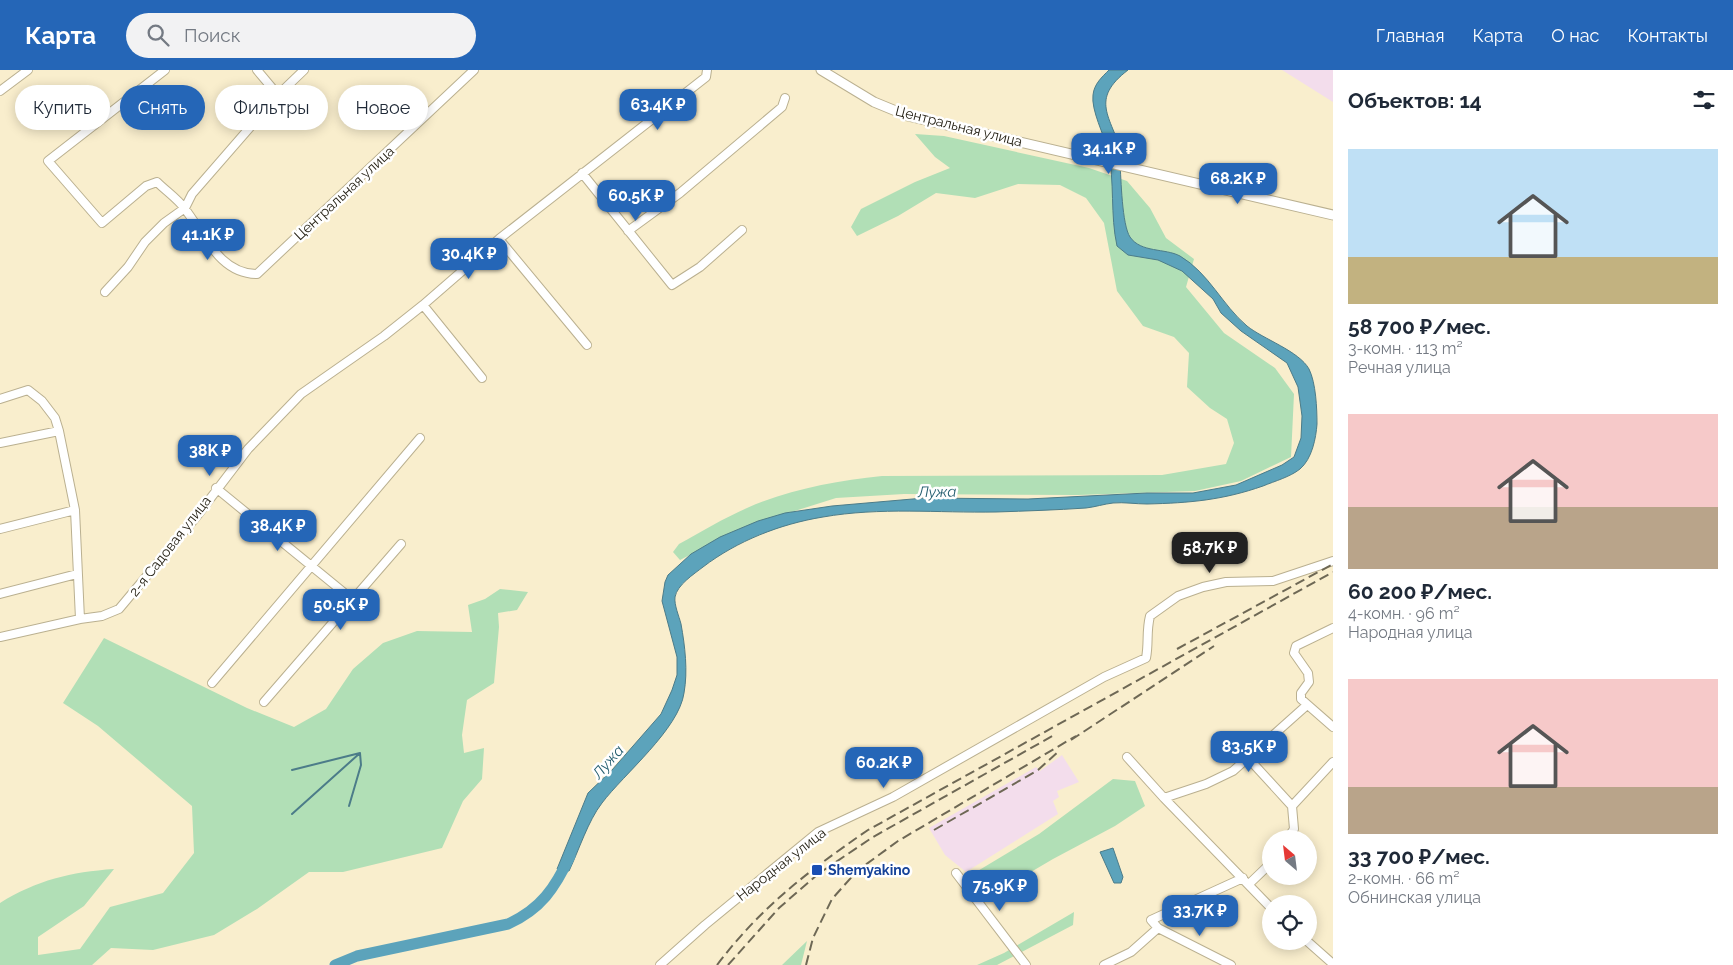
<!DOCTYPE html>
<html lang="ru">
<head>
<meta charset="utf-8">
<style>
	body { margin:0; font-family:Raleway,sans-serif; background:#f2f2f3; color:#1f2937; height:100vh; display:flex; flex-direction:column; font-size:19px; white-space:nowrap }
	* { box-sizing:border-box; margin:0 }
	p { font-size:16px; color:#747a83 }
	.icon { flex:none; width:28px; height:28px; fill:none; stroke:currentColor; stroke-width:2; stroke-linecap:round; stroke-linejoin:round }
	.map { position:relative; flex:1; overflow:hidden }
	.drawer { display:flex; flex-direction:column; background:#fff; width:400px }
	.drawer>* { flex:none }
	.banner { position:absolute; left:15px; top:15px; width:475px; height:45px; display:flex; gap:10px }
	.needle { width:32px; rotate:332deg }
	.buttons { position:absolute; left:1262px; top:760px; display:grid; gap:10px }
	.buttons a { display:grid; place-items:center; width:55px; height:55px; border-radius:50%; background:#fff; box-shadow:0 2px 12px #0003; font-size:25px }
	.price { position:absolute; translate:-50% -42px; padding:0 11px; border-radius:10px; background:#2566b7; color:#fff; font-size:16px; line-height:32px; filter:drop-shadow(0 1px 2px #0008) }
	.price::after { content:''; position:absolute; left:50%; top:30px; width:15px; height:11px; margin-left:-8px; background:inherit; clip-path:polygon(0 0,100% 0,50% 100%) }
	.price.on { background:#222; color:#fff }
	ul { padding:0; list-style:none }
	li { display:grid; align-content:center; gap:10px; height:265px; padding:0 15px }
	li span { display:grid; place-items:center; height:155px; border-radius:0px; color:#555 }
	li>.icon { margin-inline-start:auto }
	span .icon { width:90px; height:90px; fill:#fffc; stroke-width:1 }
	li b { font-size:21px }
	h2 { display:flex; justify-content:space-between; align-items:center; height:60px; padding:0 15px; font-size:21px }
	.chip { padding:0 18px; border-radius:22px; background:#fff; box-shadow:0 2px 12px #0003; font-size:18px; line-height:45px }
	.chip.on { background:#2566b7; color:#fff }
	header { display:flex; align-items:center; gap:30px; box-sizing:border-box; height:70px; padding:0 25px; background:#2566b7; color:#fff }
	header strong { font-size:24px }
	nav { display:flex; gap:28px; margin-inline-start:auto; font-size:18px }
	.search { width:350px; height:45px; background:#f2f2f3; display:flex; align-items:center; gap:12px; box-sizing:border-box; padding:0 18px; border-radius:28px; color:#747a83; font-size:19px }
	main { display:flex; flex:1; min-height:0 }
	.map>svg:first-child { display:block }
</style>
</head>
<body>
<header>
<strong>Карта</strong>
<div class="search"><svg class="icon" aria-label="search" viewBox="0 0 24 24"><circle cx="10" cy="10" r="6"/><path d="M15 15l6 6"/></svg>Поиск</div>
<nav><a>Главная</a><a>Карта</a><a>О нас</a><a>Контакты</a></nav>
</header>
<main>
<div class="map">
<svg width="1333" height="895" viewBox="0 0 1333 895">
	<rect width="100%" height="100%" fill="#f9eecd"/>
	<path fill="#f3ddec" d="M1282,0H1333V32Z
		M1062,685L1079,712L1057,721L1059,727L1053,731L1058,744L966,802L945,785L929,758L1036,697L1040,701Z"/>
	<path fill="#b1dfb6" d="M915,64L944,66L1089,98L1127,111L1150,138L1166,168L1194,189L1186,217L1224,263L1275,298L1294,324L1291,387L1241,411L1195,421L1078,425L904,424L836,428L744,457L680,490L673,482L679,474C701,462 724,448 747,438C790,419 836,411 882,406L1162,405L1226,394L1234,373L1227,349L1210,338L1187,317L1189,283L1174,267L1143,256L1117,221L1104,153L1086,128L1060,115L1018,114L975,128L936,123L898,146L857,166L851,157L861,139L915,112L950,98L935,87Z
		M500,519L528,522L517,540L498,543L499,557L494,613L467,630L462,665L464,683L484,678L482,709L463,731L442,778L343,802H309L257,839L214,865L153,880L111,878L92,895H0V833C37,810 71,802 114,799L84,836L38,867V885L80,879L110,837L163,823L194,783L192,736L98,656L63,633L104,568L247,638L294,657L326,639L353,599L383,573L417,561L472,562L468,535L485,529Z
		M1113,709L1135,711L1145,736L1115,756L1053,789L985,829L971,805L1039,764Z
		M1074,842L1073,855L997,895H977L1004,883Z
		M807,871L801,895H782Z"/>
	<path fill="#5ca3bb" stroke="#4c7c89" d="M1109,0H1128C1089,30 1111,46 1122,84L1120,92C1121,109 1122,155 1130,167C1141,183 1165,178 1180,186C1209,203 1222,235 1247,256C1263,269 1299,281 1309,299C1316,313 1317,339 1317,354C1316,368 1312,389 1300,399C1290,407 1275,411 1263,416C1223,430 1190,433 1147,434C1136,434 1124,432 1113,433C1104,434 1095,437 1086,438C1056,440 1026,441 996,442C938,443 880,437 823,447C780,454 737,471 703,497C694,504 677,515 675,527C674,535 679,546 681,554C685,576 688,601 684,623C679,659 624,704 602,733C588,751 579,780 569,801L557,799L588,723L612,700L661,644L672,620L677,605V587L662,531L665,512L668,505L691,484L720,467L758,451L785,443L832,436L924,428L1028,429L1147,423H1193L1236,415L1282,395L1294,387L1301,368L1302,346L1298,317L1287,293L1241,261L1221,243L1213,229L1182,201L1158,190L1128,185L1117,176C1110,145 1115,112 1108,80C1104,65 1091,40 1093,25C1094,14 1102,7 1109,0Z
		M1113,778L1123,807L1121,813H1114L1100,782Z"/>
	<g fill="none" stroke-linecap="round" stroke-linejoin="round">
		<path stroke="#4c7c89" stroke-width="2" d="M292,700L360,683
			M292,744L360,683L361,695L349,736"/>
		<path stroke="#5ca3bb" stroke-width="11" d="M335,895L357,886L508,854C541,839 555,818 570,786"/>
		<defs>
			<path id="minor" d="M165,0L48,91L102,153L146,116L157,112C166,121 178,129 185,139C205,165 220,204 257,204L474,0
				M257,0L278,25
				M0,21L28,0
				M582,103L672,215L700,197L742,160
				M628,161L680,123L782,37L785,28
				M499,169L587,275
				M105,222L128,197L145,172L164,153L185,138L192,124L278,25L304,0
				M423,235L482,308
				M0,329L28,320L42,331L55,348L59,361L75,440L80,549
				M0,373L59,361
				M216,418L353,530
				M0,459L75,440
				M0,524L77,504
				M1333,558L1296,576L1294,583L1308,603L1309,612L1301,623V629L1333,657
				M0,567L80,549L102,546L119,539L197,446L248,379L301,324L384,266L423,235L499,169L706,7L707,0
				M212,613L420,368
				M264,632L401,474
				M1127,687L1164,728L1271,838
				M1249,689L1292,736
				M1164,728L1206,714L1233,701L1307,635
				M1287,769L1294,759L1292,736L1333,692
				M956,803L1026,895
				M1249,814L1271,793
				M1158,858L1231,895
				M1307,871L1333,894
				M660,895L705,855L818,762L893,727L1104,607L1146,588C1149,573 1146,562 1150,546L1178,526L1203,517L1226,512L1273,511L1333,491
				M1104,895L1131,882L1158,858L1151,850L1243,808"/>
			<path id="tertiary" d="M821,0L874,32L908,46L1333,145"/>
		</defs>
		<use href="#minor" stroke="#bab090" stroke-width="10"/>
		<use href="#tertiary" stroke="#bab090" stroke-width="11"/>
		<use href="#minor" stroke="#fff" stroke-width="8"/>
		<use href="#tertiary" stroke="#fff" stroke-width="9"/>
		<path stroke="#6e6855" stroke-width="2" stroke-dasharray="10 5" stroke-linecap="butt" d="M1177,579L1333,494
			M1071,670L1214,576
			M934,760L1038,700L1058,682
			M717,895C762,836 807,802 868,760L1333,502
			M728,895L779,838L818,804L873,767L1056,664
			M806,895L813,868L832,829L857,801L898,771L1076,666"/>
	</g>
	<rect fill="#1a4fb4" stroke="#fff" stroke-width="2" x="811" y="794" width="12" height="12" rx="2.5"/>
	<g text-anchor="middle" stroke-width="5" stroke-linejoin="round" paint-order="stroke">
		<g font-size="14" fill="#252115" stroke="#fff">
			<text transform="translate(959 56) rotate(14)" y="5">Центральная улица</text>
			<text transform="translate(344 123) rotate(-43)" y="5">Центральная улица</text>
			<text transform="translate(170 476) rotate(-52)" y="5">2-я Садовая улица</text>
			<text transform="translate(781 794) rotate(-38)" y="5">Народная улица</text>
		</g>
		<g font-size="14" font-weight="bold" fill="#164399" stroke="#fff" text-anchor="start">
			<text x="828" y="805">Shemyakino</text>
		</g>
		<g font-size="15" font-style="italic" fill="#235d6f" stroke="#fff">
			<text transform="translate(937 422) rotate(-1)" y="5">Лужа</text>
			<text transform="translate(608 692) rotate(-49)" y="5">Лужа</text>
		</g>
	</g>
</svg>
<div class="buttons">
<a><svg class="needle" viewBox="-14 -14 28 28"><path d="M0-13l5 13h-10z" fill="#e53935"/><path d="M0 13l5-13h-10z" fill="#747a83"/></svg></a>
<a><svg class="icon" aria-label="locate" viewBox="0 0 24 24"><circle cx="12" cy="12" r="6"/><path d="M12 2v4M12 18v4M2 12h4M18 12h4"/></svg></a>
</div>
<b class="price" style="left:658px;top:61px">63.4K ₽</b>
<b class="price" style="left:1109px;top:105px">34.1K ₽</b>
<b class="price" style="left:1238px;top:135px">68.2K ₽</b>
<b class="price" style="left:636px;top:152px">60.5K ₽</b>
<b class="price" style="left:208px;top:191px">41.1K ₽</b>
<b class="price" style="left:469px;top:210px">30.4K ₽</b>
<b class="price" style="left:210px;top:407px">38K ₽</b>
<b class="price" style="left:278px;top:482px">38.4K ₽</b>
<b class="price on" style="left:1210px;top:504px">58.7K ₽</b>
<b class="price" style="left:341px;top:561px">50.5K ₽</b>
<b class="price" style="left:1249px;top:703px">83.5K ₽</b>
<b class="price" style="left:884px;top:719px">60.2K ₽</b>
<b class="price" style="left:1000px;top:842px">75.9K ₽</b>
<b class="price" style="left:1200px;top:867px">33.7K ₽</b>
<div class="banner">
<a class="chip">Купить</a>
<a class="chip on">Снять</a>
<a class="chip">Фильтры</a>
<a class="chip">Новое</a>
</div>
</div>
<section class="drawer">
<h2>Объектов: 14<svg class="icon" aria-label="filters" viewBox="0 0 24 24"><path d="M4 7h16M4 17h16"/><circle cx="9" cy="7" r="2"/><circle cx="15" cy="17" r="2"/></svg></h2>
<ul>
<li><span style="background:linear-gradient(#bfe0f5 70%,#c2b280 0)"><svg class="icon" aria-label="home" viewBox="0 0 24 24"><path d="M3 11l9-7 9 7M6 9v11h12V9"/></svg></span><div><b>58 700 ₽/мес.</b><p>3-комн. · 113 m²</p><p>Речная улица</p></div></li>
<li><span style="background:linear-gradient(#f6c9c9 60%,#b9a48a 0)"><svg class="icon" aria-label="home" viewBox="0 0 24 24"><path d="M3 11l9-7 9 7M6 9v11h12V9"/></svg></span><div><b>60 200 ₽/мес.</b><p>4-комн. · 96 m²</p><p>Народная улица</p></div></li>
<li><span style="background:linear-gradient(#f6c9c9 70%,#b9a48a 0)"><svg class="icon" aria-label="home" viewBox="0 0 24 24"><path d="M3 11l9-7 9 7M6 9v11h12V9"/></svg></span><div><b>33 700 ₽/мес.</b><p>2-комн. · 66 m²</p><p>Обнинская улица</p></div></li>
</ul>
</section>
</main>
</body>
</html>
